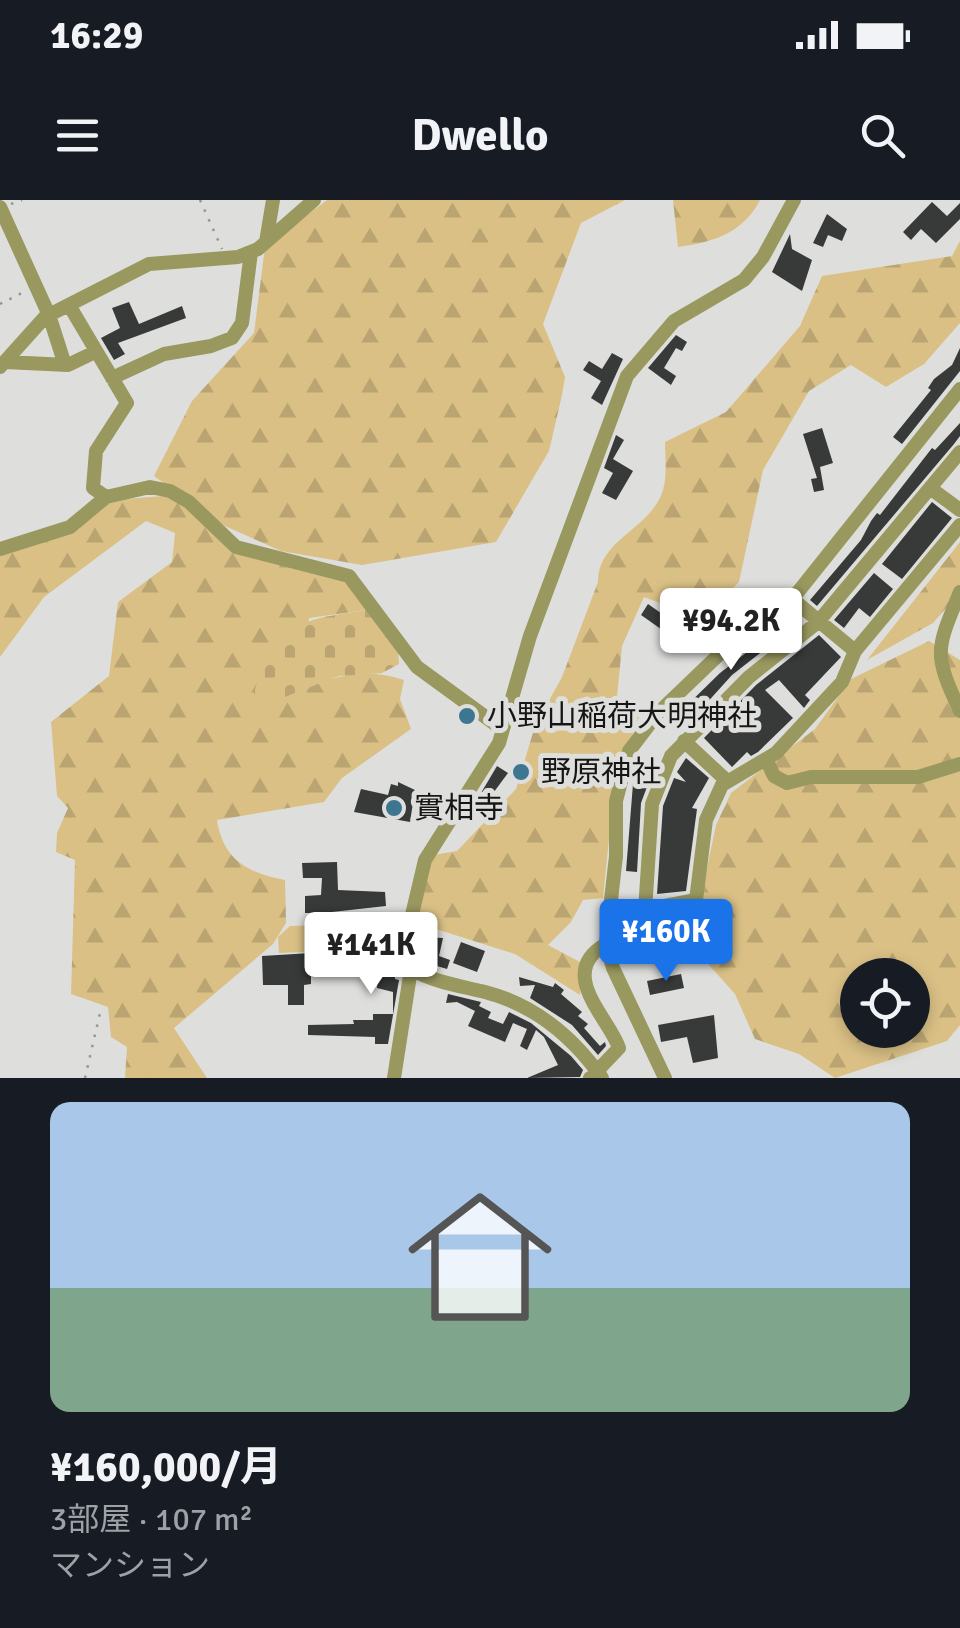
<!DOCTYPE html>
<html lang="ja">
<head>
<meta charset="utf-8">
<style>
	body { margin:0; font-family:Signika,"Noto Sans JP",sans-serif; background:#242831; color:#f1f3f6; height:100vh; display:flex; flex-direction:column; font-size:38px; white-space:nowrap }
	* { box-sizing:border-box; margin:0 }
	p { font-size:32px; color:#9ea1a6 }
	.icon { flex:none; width:55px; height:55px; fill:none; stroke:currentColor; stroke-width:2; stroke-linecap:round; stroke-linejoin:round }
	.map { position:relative; height:878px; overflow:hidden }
	.panel { display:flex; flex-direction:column; background:#171b24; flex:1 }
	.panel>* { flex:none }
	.buttons { position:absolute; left:840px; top:758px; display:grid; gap:20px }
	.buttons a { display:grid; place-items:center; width:90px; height:90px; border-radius:50%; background:#171b24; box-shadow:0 5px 15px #0003; font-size:50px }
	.price { position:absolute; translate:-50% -85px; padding:0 22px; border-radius:10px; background:#fff; color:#222; font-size:32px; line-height:65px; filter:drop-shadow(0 2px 5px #0008) }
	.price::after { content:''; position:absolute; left:50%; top:60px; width:30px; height:22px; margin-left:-15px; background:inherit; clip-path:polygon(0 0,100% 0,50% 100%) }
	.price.selected { background:#1a73e8; color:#fff }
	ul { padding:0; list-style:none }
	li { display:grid; align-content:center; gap:20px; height:530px; padding:0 50px }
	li+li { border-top:2px solid #363941 }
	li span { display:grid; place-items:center; height:310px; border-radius:20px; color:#555 }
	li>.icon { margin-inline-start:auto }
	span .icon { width:180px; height:180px; fill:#fffc; stroke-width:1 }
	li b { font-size:42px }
	.status { display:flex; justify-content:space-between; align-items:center; height:70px; padding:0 50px; background:#171b24; direction:ltr }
	.status svg { height:28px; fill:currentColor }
	header { display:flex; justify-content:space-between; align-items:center; height:130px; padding:0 50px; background:#171b24; font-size:45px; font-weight:700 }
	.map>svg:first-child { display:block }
</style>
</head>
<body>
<div class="status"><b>16:29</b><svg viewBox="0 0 49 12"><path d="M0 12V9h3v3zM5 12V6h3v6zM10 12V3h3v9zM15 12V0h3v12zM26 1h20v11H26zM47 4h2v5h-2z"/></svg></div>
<header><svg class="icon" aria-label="menu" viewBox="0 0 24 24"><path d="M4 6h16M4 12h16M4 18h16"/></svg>Dwello<svg class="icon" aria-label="search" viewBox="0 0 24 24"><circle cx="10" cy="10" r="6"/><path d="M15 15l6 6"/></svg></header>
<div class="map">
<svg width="960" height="878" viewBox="0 0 960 878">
	<defs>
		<pattern id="forest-firs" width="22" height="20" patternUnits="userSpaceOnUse" patternTransform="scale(2.5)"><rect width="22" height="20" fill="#dac085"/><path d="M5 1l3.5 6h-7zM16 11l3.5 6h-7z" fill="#baa472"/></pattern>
		<pattern id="cemetery-stones" width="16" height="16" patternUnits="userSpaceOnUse" patternTransform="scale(2.5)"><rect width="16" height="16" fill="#dac085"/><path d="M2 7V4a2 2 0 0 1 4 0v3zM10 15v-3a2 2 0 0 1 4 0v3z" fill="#baa472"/></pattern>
	</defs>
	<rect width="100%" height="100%" fill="#dedfdc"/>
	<path fill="url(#forest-firs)" fill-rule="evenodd" d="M327,0H625L581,23L543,124L565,177L562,195L549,251L496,342L362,365L281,351L225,326L154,276L192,201L254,133L265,47Z
		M673,0H760C743,33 714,42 678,47Z
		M960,41V123L924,164L886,187L851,165L809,191L763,270L739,382L707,414L700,431L673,408L644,397L622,446L617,497L639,517L615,580L603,698L583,700L571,722L548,745L582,763L580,795L515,754L417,723L433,655L457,651L516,589L535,526L562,477L598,382C598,343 640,332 657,303C669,285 665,262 665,242L726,212L800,126L822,76L952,56Z
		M176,295L245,350L349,376L366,410L309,418L305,487C339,475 369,468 404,480L400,499L411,529L342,578L324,602L217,620C223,660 248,673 285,680L286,723L273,744L174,828L207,878H125L127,847L111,837L108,807L71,794L75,660L56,652L57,633L68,608L57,596L51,522L109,476L118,402L172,362L175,333L146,321L44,397L0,457V352L79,329L100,301Z
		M960,342V392L933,423L867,460Z
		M929,441L960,460V825L947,841L835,878L799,854L755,839L735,794L701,756V696L716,625L731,593L815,529L851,479ZM858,775H912V830H858Z"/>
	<path fill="url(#cemetery-stones)" d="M366,410L398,448L399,464L382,473L339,476L274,501L254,494C272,423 300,420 366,410Z"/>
	<path fill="#dac085" d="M315,725V731L330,732L329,751L279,753L278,737L290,726Z"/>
	<path fill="#373a38" d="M932,2L947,16L960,3V19L936,43L921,29L911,40L903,32Z
		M827,14L847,29L842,41L828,35L823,47L813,43Z
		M790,34L792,49L812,60L802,91L772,72Z
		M129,102L139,124L182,106L186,118L118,143L125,154L114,160L101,138L120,128L112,108Z
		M676,135L687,142L682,151L676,148L664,168L676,176L671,185L648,168Z
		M960,148V171L902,244L893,237L931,190L928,188L934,179L952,165Z
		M612,153L623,159L602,205L591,198L601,181L583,170L589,161L602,169Z
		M960,223V236L954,244L817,406L810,400L861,340L871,321L877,313L880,315L932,248L935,250Z
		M822,228L833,263L820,267L824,290L814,292L811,279L817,278L803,234Z
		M616,235L624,240L613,259L633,271L616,300L602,293L613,273L604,268Z
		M932,302L952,318L902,379L882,364Z
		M874,373L893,389L870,417L859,408L844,428L834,420Z
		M648,404L692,435L685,446L641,415Z
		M795,415L800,422L732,475L685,527L674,518L720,473Z
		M819,435L841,457L805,495L810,500L804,508L779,480L765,490L793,518L758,552L751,556L747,552L732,567L704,538L756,485Z
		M686,558L709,578L692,608L697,609L686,691L657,694L663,606L674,578L686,582L677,572Z
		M497,566L508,573L471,623L465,620Z
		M641,566L653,571L641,603L637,672L626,671L633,584Z
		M398,582L415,590L410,622L354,612L361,589L388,595L391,584L398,586Z
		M337,662L338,690L385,692L386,706L323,713L333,726H317L315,713H305V696L321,695L322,678H303L302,663Z
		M702,710L704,719L676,727L680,747L627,758L619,727Z
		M394,732L398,757H394L395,779L399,780L388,844H375V837L308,835V825L354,824L353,820H373V814H393V792L377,788L379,762H385L384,743L357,744V734Z
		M424,737L443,738L439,756L450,760L447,769L420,761Z
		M461,742L485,751L477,772L453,763Z
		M311,753V784L304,785V805H288V785H263L262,756Z
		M681,774L684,788L650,795L647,781Z
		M519,777L553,787L555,783L564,790L561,794L582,812L578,816L588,824L584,828L600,846L605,842L606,846L598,855L572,825L530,798L535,785L520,786Z
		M448,794L481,802L479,806L491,812L488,818L503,824L509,812L531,823L571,856L583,870L580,877L527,878L558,865L544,837L536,830L527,850L520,846L527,829L513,823L505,842L468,826L475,811L457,802L446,803Z
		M714,815L718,858L693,863L687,837L661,842L658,825Z"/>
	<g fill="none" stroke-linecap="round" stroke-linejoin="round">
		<path stroke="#959694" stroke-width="2.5" stroke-dasharray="2.5 8" stroke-linecap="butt" d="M200,0L222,49
			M11,4L22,0
			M0,104L26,91
			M85,878L100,813"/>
		<path stroke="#99985f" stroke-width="14" d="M0,7L49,115L65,165
			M266,42L273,0
			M69,105L127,203L96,251L93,288L106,297L150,287L170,291L189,302L236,347L349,376L417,467L502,529
			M5,162L68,165L95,152
			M0,167L45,117L149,64L238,57L258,49L314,0
			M112,178L164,154L211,146L232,138L242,123L251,52
			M930,288L960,310
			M0,349L70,327L106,297
			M960,392C936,450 933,453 960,511
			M791,398L855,451
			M684,541L726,580
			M766,559L774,576L787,583L811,577H918L960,564
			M645,711L652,604L671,556L749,477L818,422L960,252
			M607,717L696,700L706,620L722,585L776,553L842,482L855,451L960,325
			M394,878L411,769
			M590,878L600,874L599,869L619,848C610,819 555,773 606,744
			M602,878C573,837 535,805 485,792C461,786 433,782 411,769L406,740L425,660L499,543L530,436L627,176L674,121L744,80L763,57L794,0
			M665,878L613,768L606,744L616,656V601L629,551L658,513L730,444L798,392L960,189"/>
	</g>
	<g fill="#3d7690" stroke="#dedfdc" stroke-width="4">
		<circle cx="467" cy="516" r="10"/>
		<circle cx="521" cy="572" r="10"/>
		<circle cx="394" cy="608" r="10"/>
	</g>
	<g text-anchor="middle" stroke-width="10" stroke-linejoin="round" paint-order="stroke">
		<g font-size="30" fill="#161715" stroke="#dedfdc" text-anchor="start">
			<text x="487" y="526">小野山稲荷大明神社</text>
			<text x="541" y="582">野原神社</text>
			<text x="414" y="618">實相寺</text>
		</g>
	</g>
</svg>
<div class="buttons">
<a><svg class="icon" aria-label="locate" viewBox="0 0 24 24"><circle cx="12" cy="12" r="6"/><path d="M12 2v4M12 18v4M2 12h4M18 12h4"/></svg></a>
</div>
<b class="price" style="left:731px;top:473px">¥94.2K</b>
<b class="price selected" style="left:666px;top:784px">¥160K</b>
<b class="price" style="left:371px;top:797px">¥141K</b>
</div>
<section class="panel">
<ul>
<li><span style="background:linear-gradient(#a9c7e8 60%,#7fa58c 0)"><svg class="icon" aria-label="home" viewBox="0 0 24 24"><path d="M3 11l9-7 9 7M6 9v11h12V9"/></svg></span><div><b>¥160,000/月</b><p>3部屋 · 107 m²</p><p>マンション</p></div></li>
</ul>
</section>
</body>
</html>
